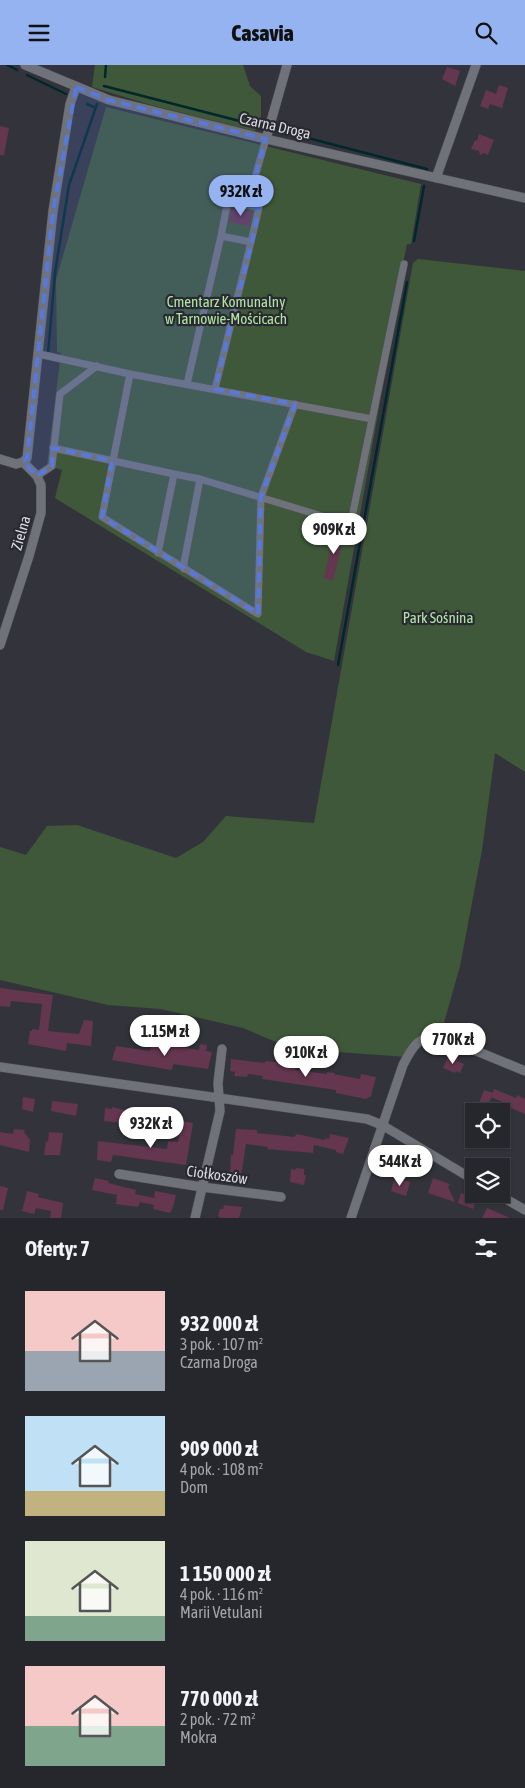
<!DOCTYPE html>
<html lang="pl">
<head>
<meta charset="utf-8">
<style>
	body { margin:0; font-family:"Asap Condensed",sans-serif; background:#2e2f34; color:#f1f3f6; height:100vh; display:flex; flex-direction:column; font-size:19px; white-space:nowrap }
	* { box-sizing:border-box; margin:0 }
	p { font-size:16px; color:#a4a5a9 }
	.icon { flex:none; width:28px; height:28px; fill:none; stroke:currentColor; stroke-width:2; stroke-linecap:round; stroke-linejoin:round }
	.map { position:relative; height:1153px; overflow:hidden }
	.panel { display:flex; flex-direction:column; background:#26272c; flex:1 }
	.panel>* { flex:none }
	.tools { position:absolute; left:465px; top:1038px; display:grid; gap:10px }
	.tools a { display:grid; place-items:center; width:45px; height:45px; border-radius:0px; background:#26272c; box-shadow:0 1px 4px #0004,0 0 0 1px #424448; font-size:25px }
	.price { position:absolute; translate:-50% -42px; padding:0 11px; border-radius:18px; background:#fff; color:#222; font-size:16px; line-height:32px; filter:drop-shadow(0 1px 2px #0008) }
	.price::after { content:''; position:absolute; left:50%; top:30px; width:15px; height:11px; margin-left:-8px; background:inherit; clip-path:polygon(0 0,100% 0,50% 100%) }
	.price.active { background:#95b2f1; color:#111 }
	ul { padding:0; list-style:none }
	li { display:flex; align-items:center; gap:15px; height:125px; padding:0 25px }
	li span { display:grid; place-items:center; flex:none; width:140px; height:100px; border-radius:0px; color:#555 }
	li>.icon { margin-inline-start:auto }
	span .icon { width:60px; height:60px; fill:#fffc; stroke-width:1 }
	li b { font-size:21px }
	h2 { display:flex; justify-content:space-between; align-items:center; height:60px; padding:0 25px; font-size:21px }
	header { display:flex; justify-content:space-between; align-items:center; height:65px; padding:0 25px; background:#95b2f1; color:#111; font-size:22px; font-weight:800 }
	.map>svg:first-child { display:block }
</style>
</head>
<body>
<header><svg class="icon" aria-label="menu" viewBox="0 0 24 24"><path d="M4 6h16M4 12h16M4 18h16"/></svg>Casavia<svg class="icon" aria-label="search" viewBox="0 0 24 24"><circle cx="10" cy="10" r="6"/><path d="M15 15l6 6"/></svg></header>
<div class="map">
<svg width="525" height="1153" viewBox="0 0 525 1153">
	<rect width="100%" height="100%" fill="#33343b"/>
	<path fill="#3f5839" d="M95,0H243L250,21L261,31V53L255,66L151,40L92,22Z
		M106,42L421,119L411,179H407L403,198L406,202L385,309L334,596L306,587L55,433L62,405L47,400L61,288L57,287L56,215Z
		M418,194L525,206V707L495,688L482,785L460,901L440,972L424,973L407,992L324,986L276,977L243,963L161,944L108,940L0,915V782L26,790L47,761L77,760L176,793L203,777L226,751L314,758L413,198Z"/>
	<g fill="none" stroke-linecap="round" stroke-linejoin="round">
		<path stroke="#00272c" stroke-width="2.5" d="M7,0L17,5
			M27,10L66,29
			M105,12L106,0
			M104,21L255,60
			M87,39L96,43
			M281,66L427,104V106
			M414,176L424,121
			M48,289L55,208L69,120L97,39
			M338,600L407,217"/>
	</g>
	<path fill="#65364f" d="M447,2L460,6L455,21L442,14Z
		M499,20L508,23L502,43L490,39L488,44L480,41L486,25L496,29Z
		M0,61L9,63L4,90H0Z
		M479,69L494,75L488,90L484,88L480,90L479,86L471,84L475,75L477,76Z
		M232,142L253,147L249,161L229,157Z
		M335,465L345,467L333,516L324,513Z
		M0,923L53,930L48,966L79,969L84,955L93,956L91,981L67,978L66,986L28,979L30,966H32V964L39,965L42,939L11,936L10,942L0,941Z
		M152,978L199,985L200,979L207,980L206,986L212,987L208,1004L173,999L172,1005L112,995L116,981L150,986Z
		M449,990L458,994L457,996L464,999L460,1008L456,1006L455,1008L443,1003Z
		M231,994L265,998V996L275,997L296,1001L295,1005L327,1009V1007L335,1008V1010H339L360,1014L361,1009L376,1012L371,1031L366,1034L336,1028V1025L262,1014L263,1011L248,1009L247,1012L234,1011L235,1007L230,1006Z
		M494,1024L516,1033L517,1030L525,1034V1049L504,1040L505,1038L491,1032Z
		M484,1025L493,1028L486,1046L477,1043Z
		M23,1032L35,1034L33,1047L22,1044Z
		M52,1036L78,1039L76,1051L51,1046Z
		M112,1042L127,1046L124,1058L104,1056L105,1043L112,1044Z
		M149,1046L160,1047L158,1063L147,1062Z
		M181,1056L193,1058L186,1100L113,1090L111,1097L97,1095L98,1076L167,1084L168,1076L178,1077Z
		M14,1064L25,1065L24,1067L30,1075L29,1087L0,1080V1067L13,1069Z
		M236,1064L257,1065V1068L295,1072L296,1069L325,1075V1073L329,1074L330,1069L349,1073L343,1089L336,1087V1085L314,1080L313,1088L267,1084L268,1082L246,1079L241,1111L230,1110L231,1090H233Z
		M49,1067L63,1068L60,1090H44L46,1076L48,1077Z
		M296,1103L304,1104V1110H306L304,1120L290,1117L291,1104L296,1105Z
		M395,1112L410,1117L406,1131L391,1126Z
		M95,1113L109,1116L108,1118L136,1125L135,1129L154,1133L155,1126L176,1130L173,1142L170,1148L153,1144L154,1140L140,1137L138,1142L116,1139L117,1130L92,1125Z
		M433,1113L450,1119L448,1122L455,1137L428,1128Z
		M0,1121L8,1123L3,1145H0Z
		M27,1126L39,1129L38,1132L63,1138L61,1153H50L51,1146L36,1143L34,1149L22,1146Z
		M461,1128L477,1134L473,1144L458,1138Z
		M224,1140L242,1142L239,1153H221L218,1151L220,1144H223Z
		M487,1143L510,1153H482Z"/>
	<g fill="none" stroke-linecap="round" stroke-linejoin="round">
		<defs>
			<path id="pedestrian" d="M247,140L266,74
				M39,289L130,309L372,354
				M130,309L102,452L258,549L261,432L295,339
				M187,319L221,171L251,177L259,143L228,135L221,171
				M215,324L251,177
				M53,383L174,409
				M37,411L52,401L60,329L97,301
				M351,457L404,199
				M158,488L174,409L200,414
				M184,504V498L200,414L335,455"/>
			<path id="minor" d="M25,0L109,35L266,74L525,133
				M266,74L287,0
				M436,113L476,0
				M0,394L16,399L23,397
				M23,397L27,393L53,146L70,39L76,22
				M0,580L29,491L41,448V420L37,411L23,397
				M0,1002L367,1054L382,1060L474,1115
				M119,1109L202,1122L281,1132
				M497,1129L525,1145
				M195,1153L220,1046L218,1018L222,984
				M351,1153L403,1000C413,980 420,968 445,973L525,1006"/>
		</defs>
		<use href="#pedestrian" stroke="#515257" stroke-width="8"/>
		<use href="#minor" stroke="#515257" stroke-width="10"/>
		<use href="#pedestrian" stroke="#70727a" stroke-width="7"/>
		<use href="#minor" stroke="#70727a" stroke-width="9"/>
	</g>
	<path fill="#5679db" fill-opacity="0.2" stroke="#5679db" stroke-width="4" stroke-dasharray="10 6" stroke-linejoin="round" d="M76,22L109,35L266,74L247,140L259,143L255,164L215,324L295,339L261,432L258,549L102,452L112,396L53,383L52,401L37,411L23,397L27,393L53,146Z"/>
	<g text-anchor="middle" stroke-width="4.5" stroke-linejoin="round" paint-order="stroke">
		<g font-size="15" fill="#dbdce1" stroke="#292a31">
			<text transform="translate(275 61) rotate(13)" y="5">Czarna Droga</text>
			<text transform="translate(21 468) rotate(-74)" y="5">Zielna</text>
			<text transform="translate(217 1110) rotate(8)" y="5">Ciołkoszów</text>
		</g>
		<g font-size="15" fill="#b1e5a3" stroke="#292a31">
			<text x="226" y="242">Cmentarz Komunalny<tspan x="226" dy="17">w Tarnowie-Mościcach</tspan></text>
			<text x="438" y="558">Park Sośnina</text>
		</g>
	</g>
</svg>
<div class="tools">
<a><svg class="icon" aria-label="locate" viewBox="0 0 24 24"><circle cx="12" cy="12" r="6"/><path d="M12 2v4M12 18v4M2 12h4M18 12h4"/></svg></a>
<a><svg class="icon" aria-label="layers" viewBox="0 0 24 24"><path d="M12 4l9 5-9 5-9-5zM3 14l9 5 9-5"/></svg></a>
</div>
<b class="price active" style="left:241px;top:152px">932K zł</b>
<b class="price" style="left:334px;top:490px">909K zł</b>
<b class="price" style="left:165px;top:992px">1.15M zł</b>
<b class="price" style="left:453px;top:1000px">770K zł</b>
<b class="price" style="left:306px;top:1013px">910K zł</b>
<b class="price" style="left:151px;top:1084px">932K zł</b>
<b class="price" style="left:400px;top:1122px">544K zł</b>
</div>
<section class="panel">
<h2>Oferty: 7<svg class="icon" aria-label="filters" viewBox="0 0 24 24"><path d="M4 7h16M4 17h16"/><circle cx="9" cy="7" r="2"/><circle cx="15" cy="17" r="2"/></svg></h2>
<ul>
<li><span style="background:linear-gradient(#f6c9c9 60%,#9aa5b1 0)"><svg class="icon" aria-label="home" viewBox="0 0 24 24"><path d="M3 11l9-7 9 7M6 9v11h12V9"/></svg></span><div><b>932 000 zł</b><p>3 pok. · 107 m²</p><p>Czarna Droga</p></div></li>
<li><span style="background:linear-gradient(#bfe0f5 75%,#c2b280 0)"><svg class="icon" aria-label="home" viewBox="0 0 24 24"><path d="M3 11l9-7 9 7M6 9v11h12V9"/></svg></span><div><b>909 000 zł</b><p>4 pok. · 108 m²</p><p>Dom</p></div></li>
<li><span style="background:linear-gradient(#dfe7d0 75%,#7fa58c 0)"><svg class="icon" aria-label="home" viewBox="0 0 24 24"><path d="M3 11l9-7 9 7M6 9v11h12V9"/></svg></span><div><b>1 150 000 zł</b><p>4 pok. · 116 m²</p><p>Marii Vetulani</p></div></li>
<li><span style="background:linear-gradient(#f6c9c9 60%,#7fa58c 0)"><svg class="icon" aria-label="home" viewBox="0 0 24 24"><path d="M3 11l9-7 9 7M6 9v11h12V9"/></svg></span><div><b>770 000 zł</b><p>2 pok. · 72 m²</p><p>Mokra</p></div></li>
</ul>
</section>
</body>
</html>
